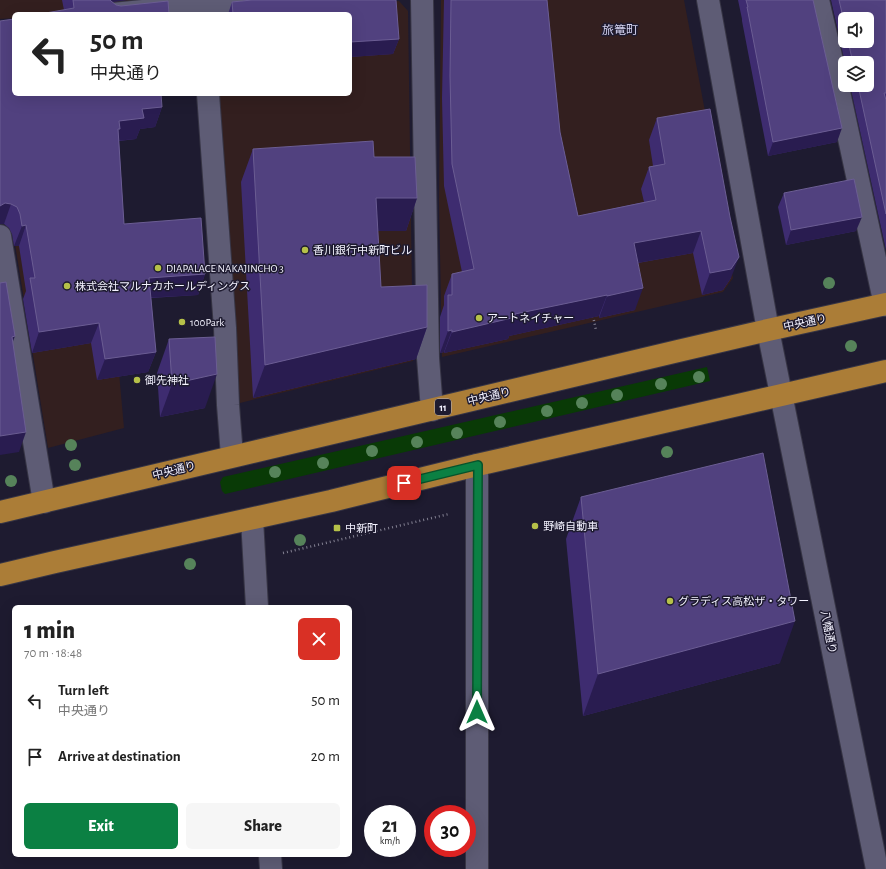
<!DOCTYPE html>
<meta charset="utf-8">
<style>
:root{--surface:#fff;--page:#f6f6f6;--text:#222;--muted:#767676;--accent:#0b8043}
body{margin:0;font-family:"Alegreya Sans","Noto Sans JP",sans-serif;background:var(--page);color:var(--text);height:100vh;display:flex;flex-direction:column;font-size:15px;white-space:nowrap}
*{box-sizing:border-box;margin:0}
p{font-size:13px;color:var(--muted)}
.icon{flex:none;width:22px;height:22px;fill:none;stroke:currentColor;stroke-width:2;stroke-linecap:round;stroke-linejoin:round}
.map{position:relative;flex:1;overflow:hidden}
.panel{position:absolute;left:12px;top:605px;width:340px;height:252px;display:flex;flex-direction:column;background:var(--surface);border-radius:6px;box-shadow:0 4px 16px #0002}
.panel>*{flex:none}
.top-card{position:absolute;left:12px;top:12px;width:340px;height:84px;border-radius:6px;box-shadow:0 4px 16px #0002;background:#fff;color:var(--text);overflow:hidden}
.tools{position:absolute;left:838px;top:12px;display:grid;gap:8px}
.tools a{display:grid;place-items:center;width:36px;height:36px;border-radius:6px;background:var(--surface);box-shadow:0 4px 16px #0002;font-size:20px}
.speed{position:absolute;left:364px;top:805px;display:flex;gap:8px;font-size:20px;font-weight:700;text-align:center}
.speed>*{display:grid;place-content:center;width:52px;height:52px;border-radius:50%;background:var(--surface);box-shadow:0 4px 16px #0002;line-height:1}
.speed small{font-size:10px;font-weight:400}
.speed .limit{border:6px solid #d22;background:#fff;color:#111}
.pin{position:absolute;display:grid;place-items:center;width:34px;height:34px;color:#fff;margin:-17px;border-radius:8px;box-shadow:0 2px 6px #0006}
.me{position:absolute;width:44px;margin:-22px;rotate:0deg;stroke-linejoin:round;filter:drop-shadow(0 0 3px #0008)}
.turn{display:flex;align-items:center;gap:14px;height:84px;padding:0 12px;font-size:18px}
.turn .icon{width:52px;height:52px;stroke-width:2.5}
.turn b{display:block;font-size:28px;line-height:34px}
.round{display:grid;place-items:center;flex:none;width:42px;height:42px;border-radius:6px;background:var(--page)}
.headline{display:flex;align-items:center;justify-content:space-between;height:68px;padding:0 12px}
h1{font-size:24px;font-weight:800;line-height:30px}
.cta{display:flex;gap:8px;margin-top:auto;padding:8px 12px}
.cta a{flex:1;height:46px;border-radius:6px;background:var(--accent);color:#fff;font-size:16px;font-weight:800;line-height:46px;text-align:center}
.cta a+a{background:var(--page);color:var(--text)}
ul{padding:0;list-style:none}
li{display:flex;align-items:center;gap:12px;height:56px;padding:0 12px}
li div{flex:1}
li b{display:block;font-size:15px}
li em{font-style:normal}
.map>svg:first-child{display:block}
</style>
<div class="map">
<svg width="886" height="869" viewBox="0 0 886 869">
<rect width="100%" height="100%" fill="#1e1b30"/>
<g fill="#331f1f">
<path d="M0,0h181l-132,14h-35v4l-14,1z"/>
<path d="M441,0h243l24,127 25,151 -10,14 -281,65 -3,-156z"/>
<path d="M399,1l9,10 5,350 -173,42 -21,-309h131v-80h-130l3,-3z"/>
<path d="M3,170l113,169 8,89 -76,20z"/>
</g>
<path fill="#093a06" d="M707,367l3,14 -485,113 -3,-3 -2,-9 3,-5z"/>
<g fill="none" stroke-linecap="round" stroke-linejoin="round">
<defs>
<g id="minor">
<path d="M422,0l6,358 4,52"/>
<path d="M708,0l60,330 109,539"/>
<path d="M818,0l18,78 49,227"/>
<path d="M113,14l88,-9 56,-5"/>
<path d="M208,94l17,234 3,77 4,51"/>
<path d="M0,236l44,266"/>
<path d="M252,519l5,88"/>
<path d="M270,855l1,14"/>
<path d="M477,869v-404"/>
</g>
<g id="highway">
<path d="M0,512l678,-161 90,-21 118,-26"/>
<path d="M0,575l55,-13 276,-61 146,-36 409,-94"/>
</g>
</defs>
<use href="#minor" stroke="#373545" stroke-width="24"/>
<use href="#highway" stroke="#373545" stroke-width="24"/>
<g stroke="#838192" stroke-width="2.5" stroke-dasharray="1 3" stroke-linecap="butt">
<path d="M593,316l3,14"/>
<path d="M283,553l166,-39"/>
</g>
<use href="#minor" stroke="#5e5c75" stroke-width="22"/>
<use href="#highway" stroke="#ab7d37" stroke-width="22"/>
</g>
<g fill="#56835a">
<circle cx="829" cy="283" r="6"/>
<circle cx="851" cy="346" r="6"/>
<circle cx="699" cy="377" r="6"/>
<circle cx="661" cy="384" r="6"/>
<circle cx="617" cy="395" r="6"/>
<circle cx="582" cy="403" r="6"/>
<circle cx="547" cy="411" r="6"/>
<circle cx="500" cy="422" r="6"/>
<circle cx="457" cy="433" r="6"/>
<circle cx="417" cy="442" r="6"/>
<circle cx="71" cy="445" r="6"/>
<circle cx="372" cy="451" r="6"/>
<circle cx="667" cy="452" r="6"/>
<circle cx="323" cy="463" r="6"/>
<circle cx="75" cy="465" r="6"/>
<circle cx="275" cy="472" r="6"/>
<circle cx="11" cy="481" r="6"/>
<circle cx="300" cy="540" r="6"/>
<circle cx="190" cy="564" r="6"/>
</g>
<g fill="#3e2c70" fill-rule="evenodd">
<path d="M62,0h65l-16,2 5,3 -52,5z"/>
<path d="M252,0h144l3,39 -6,15 -43,3v-43h-122l4,-12z"/>
<path d="M444,0h103l13,132 18,84 66,-14 -3,-13 8,-22 4,-1 -4,-26 8,-22 74,160 -8,12 -21,5 -9,-42 -55,10 -3,47 -36,8v-2l-90,20 -1,3 -64,14v-1l-4,1v-36l4,-12v-9l8,-22 10,-2 -18,-86 -2,-88z"/>
<path d="M738,0h75l24,142 -69,14 -26,-135v-2z"/>
<path d="M831,0h55v250l-36,-165h17v-22h-22zM845,19l22,22h-22z"/>
<path d="M0,21l162,86 -7,20 -15,2 -4,10 -17,2 5,83 81,50 -7,21 -47,3 5,54 -8,20 -51,8 -6,-37 -59,10 -9,-54 3,-8 -7,-45h-5l-2,-12 -3,-6 -5,-4z"/>
<path d="M253,149l121,8 43,41 -11,33h-28l3,56 46,40 -11,32 -163,39 -12,-216z"/>
<path d="M784,193l72,38 -70,14 -8,-38z"/>
<path d="M169,339l36,69 -45,9 -3,-44z"/>
<path d="M581,497l199,166 -197,53 -17,-177z"/>
</g>
<g fill="#291c50">
<path d="M105,0h22l-15,2 -7,2z"/>
<path d="M399,39l-6,15 -43,3v-15z"/>
<path d="M162,107l-7,20 -15,2 -4,10 -21,2 4,-20 23,-12z"/>
<path d="M842,128l-5,14 -69,14 5,-14z"/>
<path d="M376,198h41l-11,33h-42z"/>
<path d="M5,203l6,1 -7,20h-4v-18z"/>
<path d="M862,217l-6,14 -70,14 5,-15z"/>
<path d="M26,225l-7,21h-5l8,-20z"/>
<path d="M701,231l-8,22 -67,12 8,-22z"/>
<path d="M739,257l-8,21 -8,12 -21,5 8,-22z"/>
<path d="M205,274l-7,21 -56,3 7,-20z"/>
<path d="M643,288l-8,22 -36,8 8,-22z"/>
<path d="M607,295l-8,21 -90,20 -1,3 -64,14 8,-21 63,-18z"/>
<path d="M99,323l-8,20 -59,10 7,-21z"/>
<path d="M427,327l-11,32 -163,39 12,-33z"/>
<path d="M452,330l-8,22 -4,1 8,-22z"/>
<path d="M15,336l-8,21 5,-20z"/>
<path d="M156,352l-8,20 -51,8 8,-21z"/>
<path d="M217,374l-12,34 -45,9 12,-33z"/>
<path d="M26,432l-7,20 -19,3v-19z"/>
<path d="M795,621l-15,42 -197,53 15,-42z"/>
</g>
<g fill="#51417f" stroke="#6b5d93">
<path d="M73,0h37l1,1 5,4 5,1 47,-5 1,13h-129l34,-6z"/>
<path d="M252,0h144l3,39 -49,3v-28h-117l-1,-12z"/>
<path d="M451,0h96l13,132 18,84 78,-16 -7,-33 16,-3 -8,-46 53,-9 20,108 9,40 -8,12 -21,4 -9,-42 -67,12 9,45 -36,8v-1l-92,19 1,3 -64,15v-2l-4,1v-36h4v-21l22,-5 -22,-105 -2,-88z"/>
<path d="M746,0h67l29,128 -69,14 -26,-135h1z"/>
<path d="M839,0h47v93h-2l2,7v114l-28,-129h9v-22h-14l-5,-22h19v-22h-22v7z"/>
<path d="M14,19v75h147l1,13 -20,2 2,9 -25,3 1,8h-2l6,95 77,-6 4,56 -56,4 7,74 -51,7 -6,-36 -60,9 -9,-54h5l-9,-53 -4,1 -2,-12 -3,-7 -6,-3 -6,-1 -5,3v-185z"/>
<path d="M373,141l1,16h41l2,41h-41l5,89 46,-2v42l-162,38 -12,-216z"/>
<path d="M854,179l8,38 -71,13 -7,-37z"/>
<path d="M6,282l9,54 -3,1 14,95 -26,4v-153z"/>
<path d="M215,337l2,37 -45,10 -3,-45z"/>
<path d="M763,453l32,168 -197,53 -17,-177z"/>
</g>
<g fill="none" stroke-linecap="round" stroke-linejoin="round">
<defs>
<path id="route" d="M404,483l74,-18 -1,247"/>
</defs>
<use href="#route" stroke="#07532c" stroke-width="10"/>
<use href="#route" stroke="#0b8043" stroke-width="7"/>
</g>
<g fill="#b6c149" stroke="#1e1b30" stroke-width="1.5">
<circle cx="305" cy="250" r="4"/>
<circle cx="158" cy="268" r="4"/>
<circle cx="67" cy="286" r="4"/>
<circle cx="479" cy="318" r="4"/>
<circle cx="182" cy="322" r="4"/>
<circle cx="137" cy="380" r="4"/>
<circle cx="535" cy="526" r="4"/>
<rect x="333" y="524" width="8" height="8" rx="2"/>
<circle cx="670" cy="601" r="4"/>
</g>
<g text-anchor="middle" stroke-width="3" stroke-linejoin="round" paint-order="stroke">
<rect fill="#1e1b30" stroke="#b4b2c1" stroke-width="1" x="435" y="399" width="16" height="16" rx="3"/>
<g font-size="10" font-weight="bold" fill="#f4f3ff">
<text x="443" y="411">11</text>
</g>
<g font-size="11" fill="#f4f3ff" stroke="#1e1b30" text-anchor="start">
<text x="313" y="254">香川銀行中新町ビル</text>
<text x="166" y="272">DIAPALACE NAKAJINCHO 3</text>
<text x="75" y="290">株式会社マルナカホールディングス</text>
<text x="487" y="322">アートネイチャー</text>
<text x="190" y="326">100Park</text>
<text x="145" y="384">御先神社</text>
<text x="543" y="530">野崎自動車</text>
<text x="345" y="532">中新町</text>
<text x="678" y="605">グラディス高松ザ・タワー</text>
</g>
<g font-size="11" fill="#f4f3ff" stroke="#1e1b30">
<text transform="translate(805 322) rotate(-12)" y="4">中央通り</text>
<text transform="translate(489 396) rotate(-14)" y="4">中央通り</text>
<text transform="translate(174 470) rotate(-14)" y="4">中央通り</text>
<text transform="translate(829 632) rotate(79)" y="4">八幡通り</text>
</g>
<g font-size="12" fill="#d4d2ef" stroke="#1e1b30">
<text x="620" y="34">旅篭町</text>
</g>
</g>
</svg>
<div class="tools">
<a><svg class="icon" aria-label="sound" viewBox="0 0 24 24"><path d="M4 9h4l5-4v14l-5-4H4zM17 9q2 3 0 6"/></svg></a>
<a><svg class="icon" aria-label="layers" viewBox="0 0 24 24"><path d="M12 4l9 5-9 5-9-5zM3 14l9 5 9-5"/></svg></a>
</div>
<div class="speed"><div>21<small>km/h</small></div><div class="limit">30</div></div>
<div class="pin" style="left:404px;top:483px;background:#d93025"><svg class="icon" aria-label="arrive" viewBox="0 0 24 24"><path d="M6 21V4h12l-3 4 3 4H6"/></svg></div>
<svg class="me" style="left:477px;top:712px" viewBox="-20 -20 40 40"><path d="M0-17L14 15 0 8-14 15z" fill="#0b8043" stroke="#fff" stroke-width="4"/></svg>
<div class="top-card">
<div class="turn"><svg class="icon" aria-label="left" viewBox="0 0 24 24"><path d="M17 20v-9H6M10 6l-5 5 5 5"/></svg><div><b>50 m</b>中央通り</div></div>
</div>
<section class="panel">
<div class="headline"><div><h1>1 min</h1><p>70 m · 18:48</p></div><a class="round" style="background:#d93025;color:#fff"><svg class="icon" aria-label="close" viewBox="0 0 24 24"><path d="M6 6l12 12M18 6L6 18"/></svg></a></div>
<ul>
<li><svg class="icon" aria-label="left" viewBox="0 0 24 24"><path d="M17 20v-9H6M10 6l-5 5 5 5"/></svg><div><b>Turn left</b><p>中央通り</p></div><em>50 m</em></li>
<li><svg class="icon" aria-label="arrive" viewBox="0 0 24 24"><path d="M6 21V4h12l-3 4 3 4H6"/></svg><div><b>Arrive at destination</b></div><em>20 m</em></li>
</ul>
<div class="cta"><a>Exit</a><a>Share</a></div>
</section>
</div>
